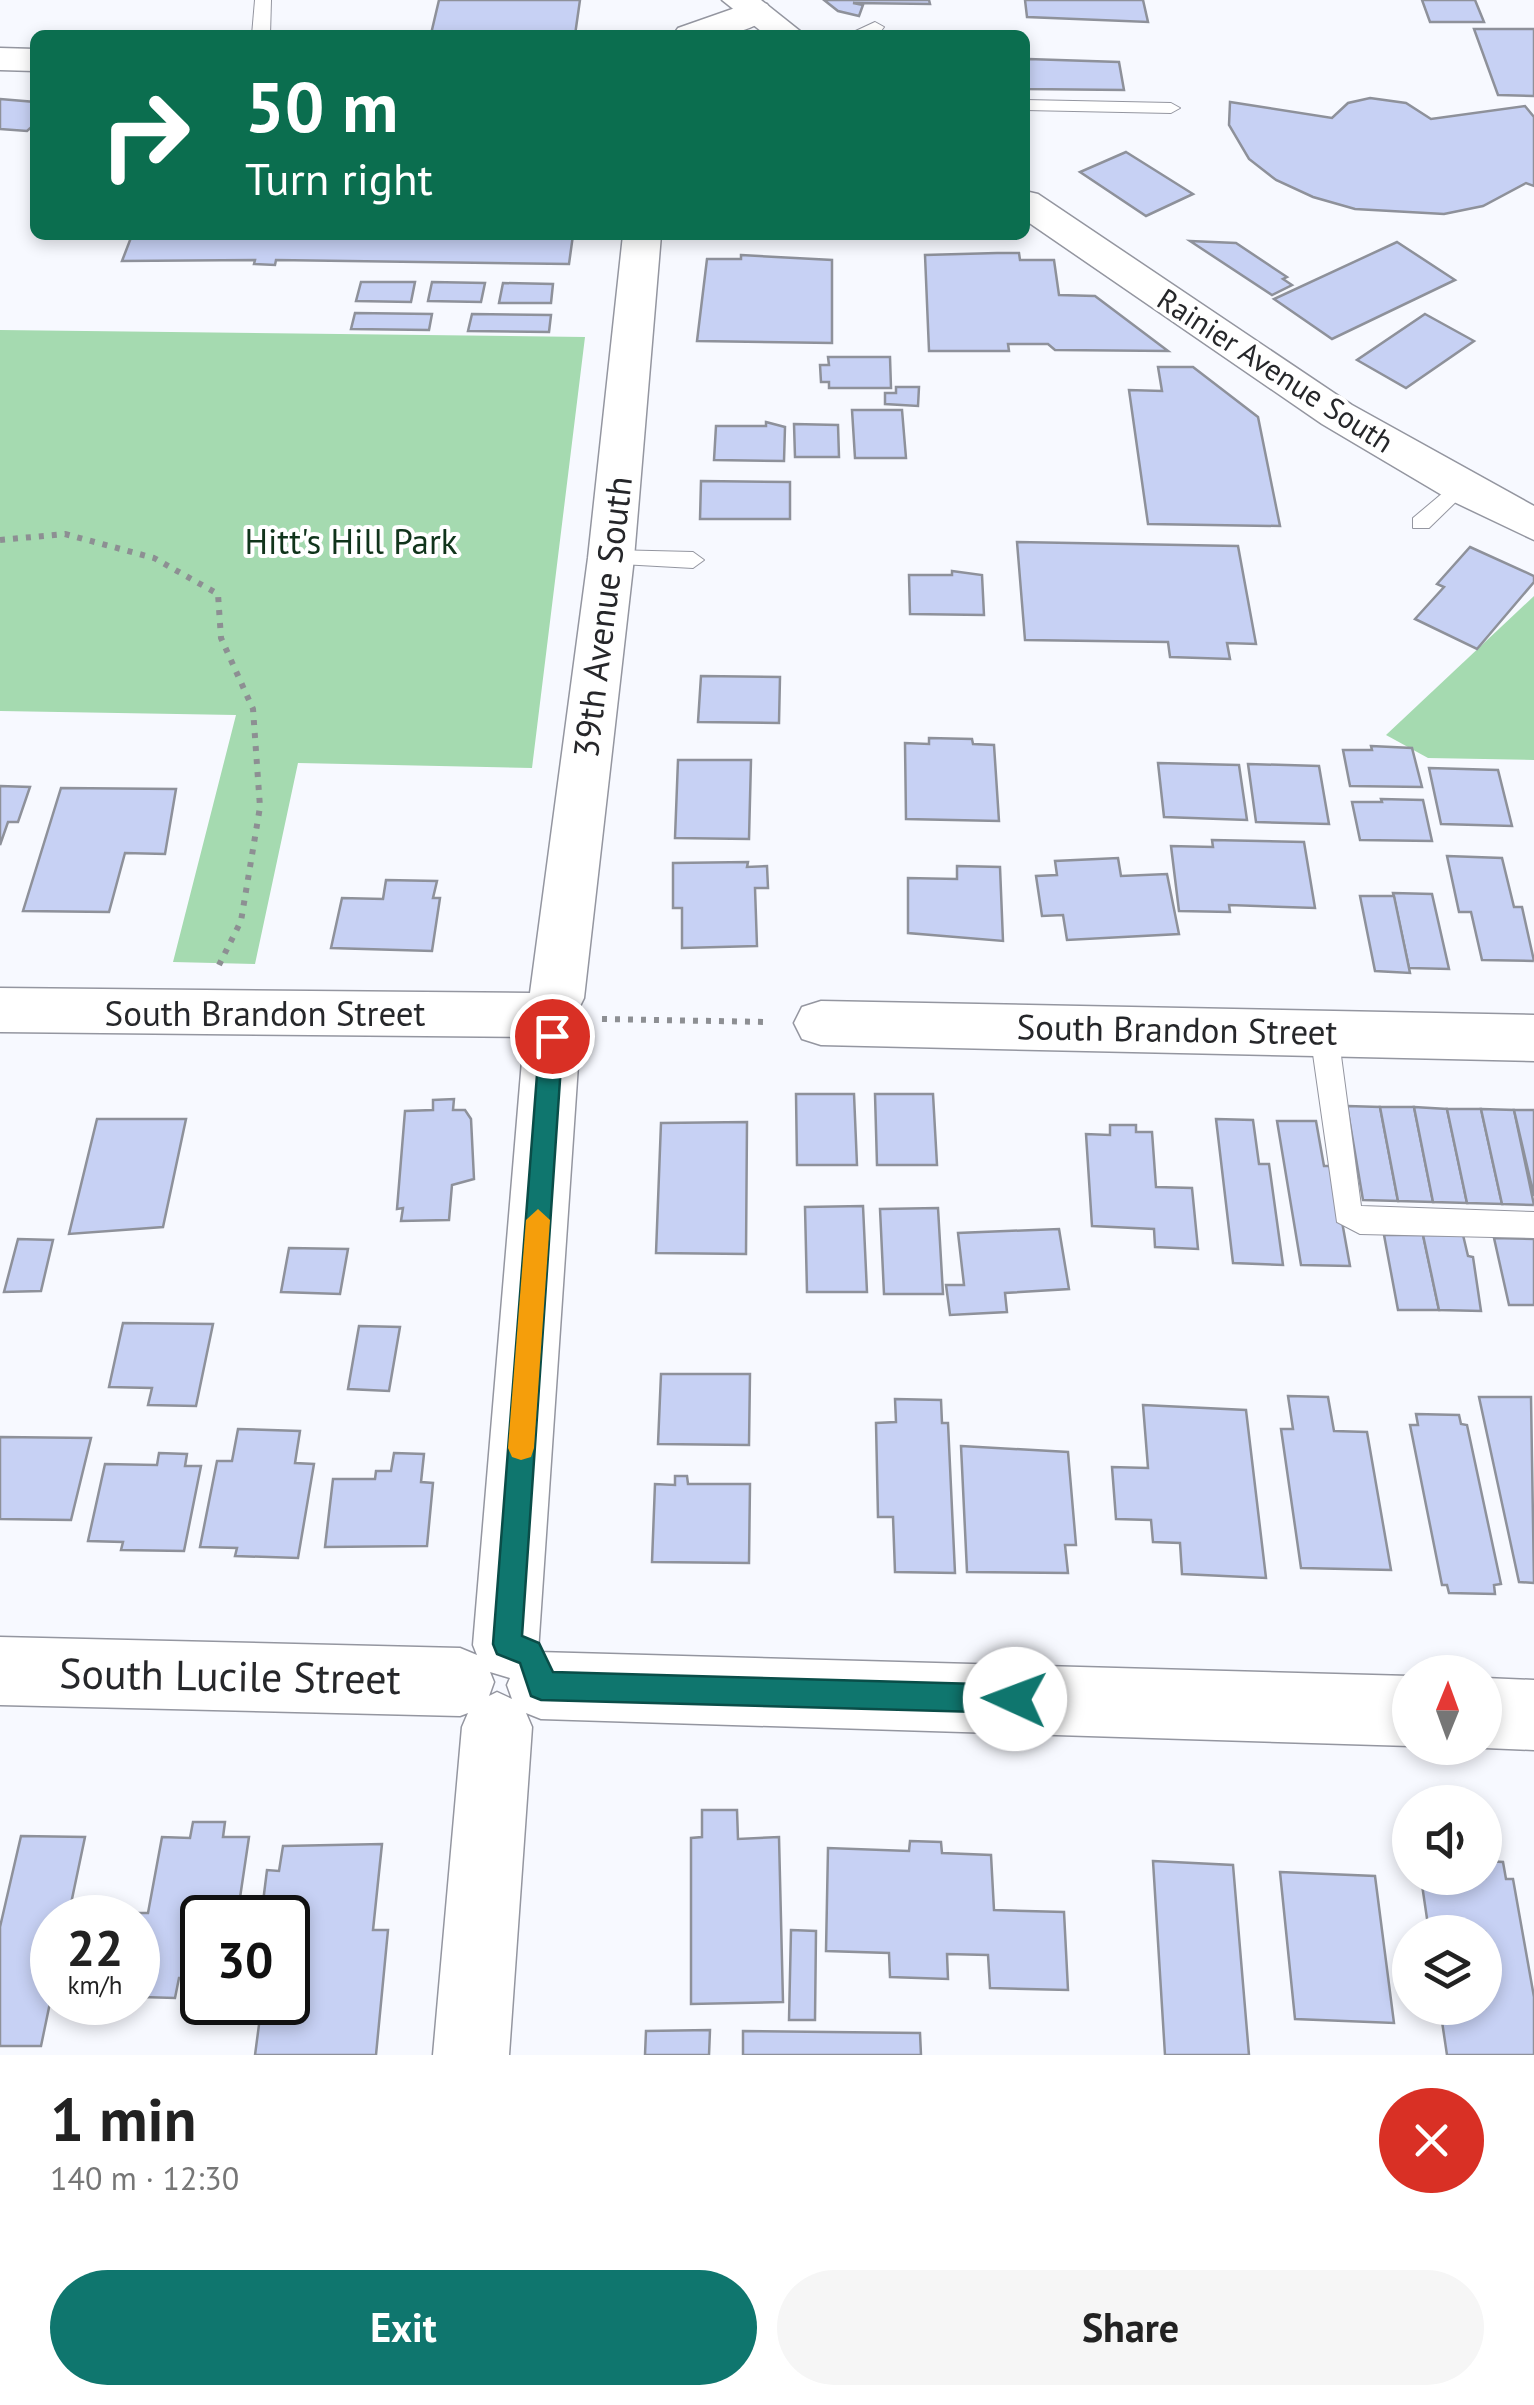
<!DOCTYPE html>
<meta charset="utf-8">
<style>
:root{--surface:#fff;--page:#f6f6f6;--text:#222;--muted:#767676;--accent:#0f766e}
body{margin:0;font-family:"PT Sans",sans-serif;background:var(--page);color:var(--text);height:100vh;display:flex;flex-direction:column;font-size:38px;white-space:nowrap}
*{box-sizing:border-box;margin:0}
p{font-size:32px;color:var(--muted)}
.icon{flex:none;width:55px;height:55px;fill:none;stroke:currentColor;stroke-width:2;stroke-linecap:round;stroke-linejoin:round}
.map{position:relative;height:2055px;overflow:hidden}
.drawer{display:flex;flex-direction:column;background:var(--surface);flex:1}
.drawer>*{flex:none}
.banner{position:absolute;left:30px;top:30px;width:1000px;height:210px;border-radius:15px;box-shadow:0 5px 15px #0003;background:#0b6e4f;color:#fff;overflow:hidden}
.needle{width:65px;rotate:1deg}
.tools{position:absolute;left:1392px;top:1655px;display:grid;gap:20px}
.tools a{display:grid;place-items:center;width:110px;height:110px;border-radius:50%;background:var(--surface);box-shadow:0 5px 15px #0003;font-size:50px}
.speed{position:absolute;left:30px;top:1895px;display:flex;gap:20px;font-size:50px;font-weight:700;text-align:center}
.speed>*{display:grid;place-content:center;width:130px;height:130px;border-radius:50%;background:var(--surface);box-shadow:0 5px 15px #0003;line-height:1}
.speed small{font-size:25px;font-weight:400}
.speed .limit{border:5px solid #111;border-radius:15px;background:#fff;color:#111}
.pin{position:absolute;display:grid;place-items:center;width:85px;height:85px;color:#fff;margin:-42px;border:5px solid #fff;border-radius:50%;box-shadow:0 2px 10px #0007}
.me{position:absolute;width:110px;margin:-55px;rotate:272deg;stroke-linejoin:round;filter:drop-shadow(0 0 8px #0008)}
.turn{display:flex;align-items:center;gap:35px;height:210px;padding:0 50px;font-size:45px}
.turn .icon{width:130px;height:130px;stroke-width:2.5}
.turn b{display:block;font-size:70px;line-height:85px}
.round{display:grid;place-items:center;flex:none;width:105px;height:105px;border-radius:52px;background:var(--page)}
.overview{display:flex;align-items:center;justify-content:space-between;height:170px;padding:0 50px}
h1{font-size:60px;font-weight:700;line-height:75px}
.primary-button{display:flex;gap:20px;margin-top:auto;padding:20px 50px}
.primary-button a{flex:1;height:115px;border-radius:60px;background:var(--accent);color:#fff;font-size:40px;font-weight:700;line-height:115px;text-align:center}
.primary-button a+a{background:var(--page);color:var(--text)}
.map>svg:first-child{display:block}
</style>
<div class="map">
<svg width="1534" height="2055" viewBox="0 0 1534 2055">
<rect width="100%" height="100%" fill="#f7f9ff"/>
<g fill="#a5dab0">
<path d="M0,330l585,7 -53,431 -234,-5 -43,201 -82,-2 63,-247 -236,-4z"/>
<path d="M1534,596v164l-106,-2 -42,-23z"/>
</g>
<g fill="#c7d1f4" stroke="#8e919a" stroke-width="2.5">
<path d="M439,0h141l-5,35 -144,-1z"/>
<path d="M824,0h105l1,4 -77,-1 10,2 -4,11 -21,-5z"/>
<path d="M1025,0h118l5,22 -121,-5z"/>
<path d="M1422,0h53l9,22h-54z"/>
<path d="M1474,29h60v67l-36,-1z"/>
<path d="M1028,59l91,3 5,28 -99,-1z"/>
<path d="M1370,98l36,5 25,16 94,-13 9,11v69l-8,-3 -43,23 -39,8 -89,-5 -42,-12 -37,-17 -27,-21 -20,-34 1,-23 102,16 16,-15z"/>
<path d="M0,99l35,3v22l-8,7 -27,-2z"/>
<path d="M1126,152l67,42 -47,22 -66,-44z"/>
<path d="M132,235h441l-4,29 -293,-4 -1,5 -21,-1 1,-4 -133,1z"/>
<path d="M1190,241l46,2 51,34 -4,2 9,6 -20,10z"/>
<path d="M1397,242l58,38 -123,59 -58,-40z"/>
<path d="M997,253h22l1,7h34l5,35 36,1 73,55 -113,-1 -7,-6h-40l1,7h-80l-4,-96z"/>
<path d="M741,255l91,5v83l-135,-2 10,-82h34z"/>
<path d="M361,282h54l-4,20 -55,-1z"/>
<path d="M432,282l53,1 -4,19 -53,-1z"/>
<path d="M503,283l50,1 -2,19h-52z"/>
<path d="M355,313l77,1 -3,16 -78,-1z"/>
<path d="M472,314l79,1 -2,17 -81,-1z"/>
<path d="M1425,314l49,27 -68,47 -49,-28z"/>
<path d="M828,357h62l1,31h-62v-6h-8l-1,-17h9z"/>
<path d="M1158,367h35l65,50 22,109 -132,-2 -19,-134 33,1z"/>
<path d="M896,387h23l-1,19 -33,-2v-11h11z"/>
<path d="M852,410h50l4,48h-51z"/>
<path d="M766,422l19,5 -1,34 -70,-1 2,-34h50z"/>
<path d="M794,424l44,1 1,32h-44z"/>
<path d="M701,481l89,1v37h-90z"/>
<path d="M1017,542l221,4 18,98 -29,-1 3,16 -60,-2 -2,-15 -143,-2z"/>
<path d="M1470,547l64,29v6l-57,67 -62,-30 29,-32 -7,-3z"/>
<path d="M952,571l30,4 2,40 -74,-1 -1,-39h43z"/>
<path d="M701,676l79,1 -1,46 -81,-1z"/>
<path d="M929,738l43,1 1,5 21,1 5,76 -93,-2 -1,-76 24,1z"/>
<path d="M1371,746l41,2 10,39 -72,-1 -7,-36h29z"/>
<path d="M678,760h73l-2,79 -74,-1z"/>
<path d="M1158,763l81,2 8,55 -83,-3z"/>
<path d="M1248,764l71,2 10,58 -73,-2z"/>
<path d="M1429,768l69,2 14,56 -71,-2z"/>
<path d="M0,786l30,1 -12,35h-10l-8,23z"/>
<path d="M61,788l115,1 -11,65 -40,-1 -16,59 -86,-1z"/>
<path d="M1381,799l42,1 9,41 -72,-1 -8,-38h30z"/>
<path d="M1212,840l92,2 11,66 -86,-3 1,7 -51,-1 -8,-65 42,1z"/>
<path d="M1447,856l55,2 12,49h8l12,54 -52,-1 -11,-48h-12z"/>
<path d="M1118,858l3,18 46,-2 12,60 -112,6 -4,-25 -21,1 -6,-40 21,-1 -2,-14z"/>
<path d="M748,862l-1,5 20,-1 1,22h-13l2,58 -75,2v-40h-9v-45z"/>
<path d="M957,866l43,1 3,74 -95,-8v-55l49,1z"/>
<path d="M386,880l51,1 -4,17h7l-8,53 -101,-3 11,-50 41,1z"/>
<path d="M1393,893l39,1 17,75 -40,-1z"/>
<path d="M1360,896h34l16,77 -35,-2z"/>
<path d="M796,1094h58l3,71h-60z"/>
<path d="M875,1094h58l4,71h-60z"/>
<path d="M454,1099l-1,11h12l6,9 3,60 -22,6 -3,35 -48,1 2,-13 -6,1 8,-98 28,-1v-10z"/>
<path d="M1347,1106l33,1 18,94 -35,-1z"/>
<path d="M1380,1107h34l19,95 -35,-1z"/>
<path d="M1414,1107l33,2 20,94 -34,-1z"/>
<path d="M1447,1109h34l21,95 -35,-1z"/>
<path d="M1481,1109l33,1 20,95 -32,-1z"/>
<path d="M1514,1110h20v86z"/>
<path d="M97,1119h89l-23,108 -94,7z"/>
<path d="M1216,1119l37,1 6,44h10l14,101 -50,-2z"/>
<path d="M1277,1121h39l8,45h8l18,100 -49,-1z"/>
<path d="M747,1122l-1,132 -90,-1 5,-130z"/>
<path d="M1110,1125h26v7h16l4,55 36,1 6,61 -43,-2 -1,-18 -62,-3 -6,-92 24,1z"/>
<path d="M863,1206l4,86h-60l-2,-85z"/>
<path d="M938,1208l5,86h-59l-4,-85z"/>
<path d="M1059,1229l10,60 -64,4 2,19 -57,3 -4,-30h18l-6,-52z"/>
<path d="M1384,1235h39l16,75h-41z"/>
<path d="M1423,1235h40l5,21 5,1 8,54 -42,-1z"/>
<path d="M1494,1238l40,1v66h-25z"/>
<path d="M18,1239l35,1 -12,51 -37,1z"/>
<path d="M289,1248l59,1 -8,45 -59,-2z"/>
<path d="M123,1323l90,1 -17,82 -48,-1 4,-17 -43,-1z"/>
<path d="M359,1326l41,1 -11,64 -41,-2z"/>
<path d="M661,1374h89l-1,71 -91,-1z"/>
<path d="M1288,1396l40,1 6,34 33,1 24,138 -90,-2 -20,-139h12z"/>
<path d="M1479,1397h52l3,186 -15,-1z"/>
<path d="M895,1399l46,1 1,23h6l7,150 -60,-1 -2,-55h-15l-2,-94 20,-1z"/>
<path d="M1143,1405l103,5 20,168 -84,-4 -2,-31 -27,-1 -2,-22 -35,-1 -4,-52 36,1z"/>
<path d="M1416,1414l43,1 2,9 6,1 34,159 -7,1 1,9 -46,-1 -2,-8h-5l-32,-160h8z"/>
<path d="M238,1429l62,2 -5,32 19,1 -16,94 -63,-2 2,-8 -37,-1 17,-86h15z"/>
<path d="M0,1437l91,1 -20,82 -71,-1z"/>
<path d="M961,1446l107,6 8,93h-11l3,28 -101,-1z"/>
<path d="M159,1453l28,1 -2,12h16l-17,85 -63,-1 2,-8 -35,-1 17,-77 52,1z"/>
<path d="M394,1453l30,1 -3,28 12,1 -6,63 -102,1 8,-68h42l1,-8h15z"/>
<path d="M675,1476h12l1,8h62l-1,79 -97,-1 3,-78 20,1z"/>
<path d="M702,1810h35l1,29 41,-2 4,165 -92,2v-166l11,-1z"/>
<path d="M193,1822h32l-2,15h26l-12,81h-35v60h-23l-4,20 -33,-1 8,-49h-9l-6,-35h13l14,-76 28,1z"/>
<path d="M21,1836l64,1 -17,81h-16v75l-11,53h-41v-119z"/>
<path d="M910,1841l31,1 1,11 49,2 3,55 70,2 4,78 -78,-2 -2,-33 -41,-1 1,25 -58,-2 -1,-24 -63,-2 2,-103 81,3z"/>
<path d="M382,1844l-9,86h15l-12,125h-121l7,-53h26v-84h-27l6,-48 12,1 4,-25z"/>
<path d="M1153,1861l80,4 16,190h-84z"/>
<path d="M1485,1861l18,1 3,17h7l21,118v58h-87l-7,-47h45v-76h-56l-8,-54h64z"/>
<path d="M1280,1872l95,4 19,147 -99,-4z"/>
<path d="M791,1930l25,1 -1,89h-26z"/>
<path d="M710,2030l-1,25h-64l1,-24z"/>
<path d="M743,2031l177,2 1,22h-178z"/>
</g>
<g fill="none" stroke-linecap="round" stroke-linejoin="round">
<defs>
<g id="lane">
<path d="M255,0h16l-1,35h-18z"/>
<path d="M875,22l9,5 -3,4 -34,4z"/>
<path d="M1025,100l146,3 9,5 -9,5 -146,-3z"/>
<path d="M1457,481l8,2v10l-36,35h-16v-10z"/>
<path d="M611,550l82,2 11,8 -11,8 -90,-5v-10z"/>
<path d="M1324,1022l10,3 4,8 23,173 173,6v26l-174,-4 -23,-12 -27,-189 4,-8z"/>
</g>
<g id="street">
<path d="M755,1l12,3 5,7c-19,28 -70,24 -99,24l5,-7z"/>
<path d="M0,48l35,1v22l-35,-1z"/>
<path d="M623,235h38l-27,323 -50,440 -8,16 -12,4 8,2 8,16 -42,616 872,24v70l-869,-27 -15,-6 6,14 -23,328h-76l29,-328 6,-14 -8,3 -460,-11v-68l460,11 17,7 -4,-10 51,-608 -524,-5v-44l530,5 58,-435zM490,1672l20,6 -3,7 5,14 -15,-7 -8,4 5,-14z"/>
<path d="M821,1001l713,14v46l-713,-16 -19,-6 -8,-16 8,-16z"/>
<path d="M1485,1678l49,2v70l-49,-2z"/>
</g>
<g id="primary">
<path d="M722,0h39l44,35h-39z"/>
<path d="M1025,191l13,3 314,211 182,101v34l-82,-39 -130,-77 -297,-204z"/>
</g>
</defs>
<use href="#lane" stroke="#9496a0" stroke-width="2"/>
<use href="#street" stroke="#9496a0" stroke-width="3"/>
<use href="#primary" stroke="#9496a0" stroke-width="3"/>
<g stroke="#8d8f93" stroke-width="6" stroke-dasharray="5 8" stroke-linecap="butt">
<path d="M0,540l65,-6 89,24 64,36 3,44 32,71 7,98 -19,114 -22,44"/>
<path d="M602,1019l167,3"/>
</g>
<use href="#lane" fill="#fff" fill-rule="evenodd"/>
<use href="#street" fill="#fff" fill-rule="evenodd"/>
<use href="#primary" fill="#fff" fill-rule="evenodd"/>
</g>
<path fill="#0f766e" stroke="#0a4d48" stroke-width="2.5" d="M552,1027l11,9 -41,600 17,7 14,29 462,13 10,4 4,10 -4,10 -10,4 -474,-13 -10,-4 -11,-33 -23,-9 -4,-10 47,-608z"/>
<path fill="#f59e0b" d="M538,1209l12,11 -16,228 -3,9 -10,3 -9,-3 -4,-9 18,-228z"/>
<g text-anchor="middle" stroke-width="8" stroke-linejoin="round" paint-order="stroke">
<g font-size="30" fill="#26272a" stroke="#fff">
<text transform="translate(1275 371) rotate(33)" y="10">Rainier Avenue South</text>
</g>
<g font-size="35" fill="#10341b" stroke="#fff">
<text x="351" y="554">Hitt's Hill Park</text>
</g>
<g font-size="35" fill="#26272a" stroke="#fff">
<text transform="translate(603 617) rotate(-83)" y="12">39th Avenue South</text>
<text x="265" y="1026">South Brandon Street</text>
<text transform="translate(1177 1030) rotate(1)" y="12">South Brandon Street</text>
</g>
<g font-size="42" fill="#26272a" stroke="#fff">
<text transform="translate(230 1676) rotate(1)" y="15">South Lucile Street</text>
</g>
</g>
</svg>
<div class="tools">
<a><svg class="needle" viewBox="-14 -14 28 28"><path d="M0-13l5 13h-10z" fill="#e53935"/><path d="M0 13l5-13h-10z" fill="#767676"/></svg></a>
<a><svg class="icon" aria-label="sound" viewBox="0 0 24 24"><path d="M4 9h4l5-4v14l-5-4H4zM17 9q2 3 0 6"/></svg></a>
<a><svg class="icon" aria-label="layers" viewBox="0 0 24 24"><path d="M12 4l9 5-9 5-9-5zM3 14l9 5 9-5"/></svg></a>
</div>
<div class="speed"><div>22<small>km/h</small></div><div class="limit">30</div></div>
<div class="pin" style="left:552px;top:1036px;background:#d93025"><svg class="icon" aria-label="arrive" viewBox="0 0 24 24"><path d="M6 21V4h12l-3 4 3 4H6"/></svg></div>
<svg class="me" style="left:1015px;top:1699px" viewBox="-20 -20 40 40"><circle r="19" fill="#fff"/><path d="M0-13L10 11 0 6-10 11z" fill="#0f766e"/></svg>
<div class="banner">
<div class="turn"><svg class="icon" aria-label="right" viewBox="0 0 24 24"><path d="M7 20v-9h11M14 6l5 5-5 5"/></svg><div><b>50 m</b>Turn right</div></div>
</div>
</div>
<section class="drawer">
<div class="overview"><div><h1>1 min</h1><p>140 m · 12:30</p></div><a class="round" style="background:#d93025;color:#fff"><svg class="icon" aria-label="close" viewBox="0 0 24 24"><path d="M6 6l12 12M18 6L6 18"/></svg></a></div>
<div class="primary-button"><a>Exit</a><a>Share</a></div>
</section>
